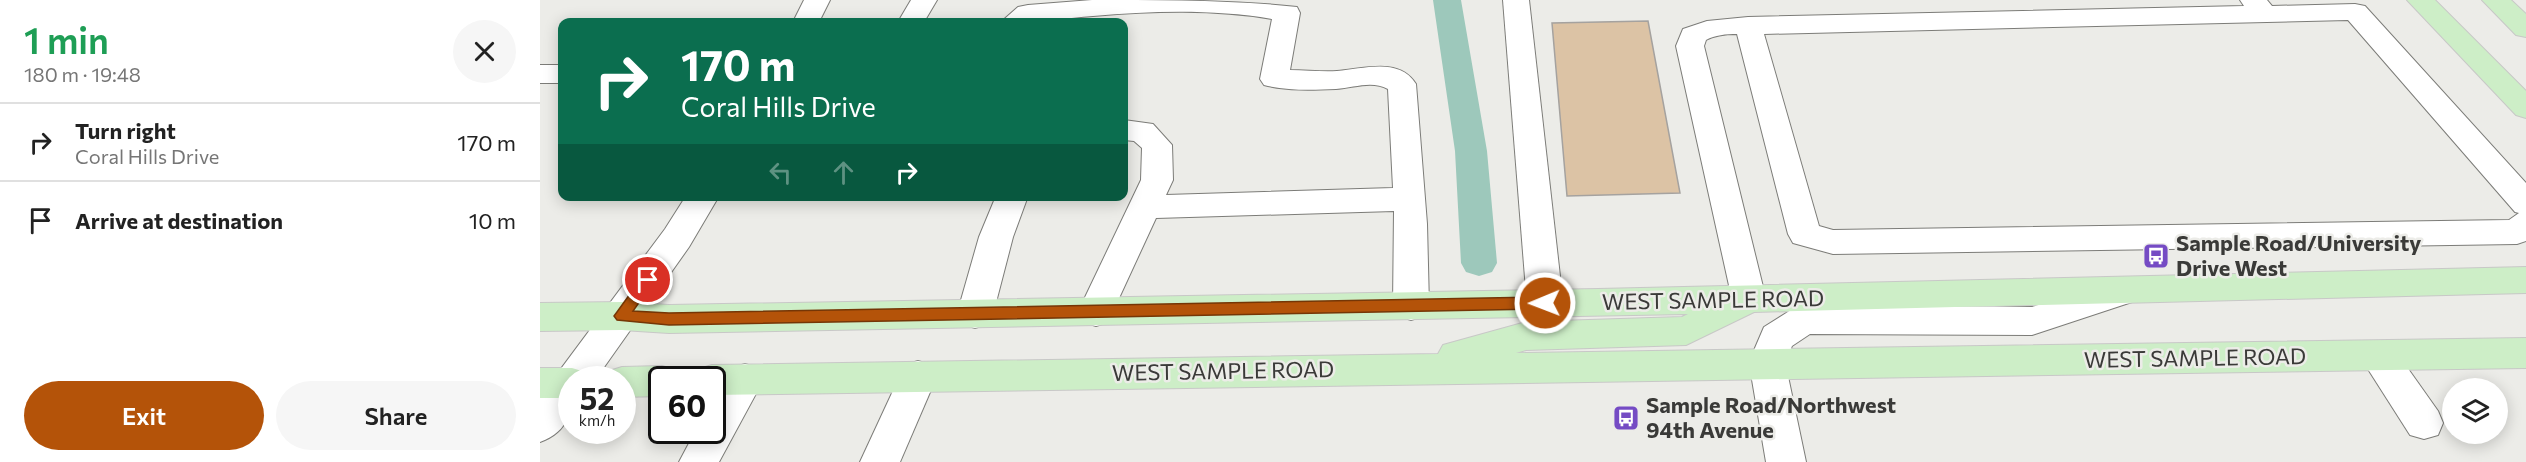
<!DOCTYPE html>
<meta charset="utf-8">
<style>
:root{--surface:#fff;--page:#f6f6f6;--text:#222;--muted:#767676;--line:#e0e0e0;--accent:#b45309}
body{margin:0;font-family:Commissioner,sans-serif;background:var(--page);color:var(--text);height:100vh;display:flex;flex-direction:column;font-size:22px;white-space:nowrap}
*{box-sizing:border-box;margin:0}
p{font-size:20px;color:var(--muted)}
.icon{flex:none;width:33px;height:33px;fill:none;stroke:currentColor;stroke-width:2;stroke-linecap:round;stroke-linejoin:round}
.map{position:relative;flex:1;overflow:hidden}
.side{display:flex;flex-direction:column;background:var(--surface);width:540px}
.side>*{flex:none}
.banner{position:absolute;left:18px;top:18px;width:570px;height:183px;border-radius:12px;box-shadow:0 3px 15px #0003;background:#0b6e4f;color:#fff;overflow:hidden}
.fabs{position:absolute;left:1902px;top:378px;display:grid;gap:12px}
.fabs a{display:grid;place-items:center;width:66px;height:66px;border-radius:50%;background:var(--surface);box-shadow:0 3px 15px #0003;font-size:30px}
.speed{position:absolute;left:18px;top:366px;display:flex;gap:12px;font-size:30px;font-weight:700;text-align:center}
.speed>*{display:grid;place-content:center;width:78px;height:78px;border-radius:50%;background:var(--surface);box-shadow:0 3px 15px #0003;line-height:1}
.speed small{font-size:15px;font-weight:400}
.speed .limit{border:3px solid #111;border-radius:9px;background:#fff;color:#111}
.pin{position:absolute;display:grid;place-items:center;width:51px;height:51px;color:#fff;margin:-26px;border:3px solid #fff;border-radius:50%;box-shadow:0 2px 6px #0007}
.me{position:absolute;width:66px;margin:-33px;rotate:269deg;stroke-linejoin:round;filter:drop-shadow(0 0 4px #0008)}
.turn{display:flex;align-items:center;gap:21px;height:126px;padding:0 24px;font-size:27px}
.turn .icon{width:78px;height:78px;stroke-width:2.5}
.turn b{display:block;font-size:42px;line-height:51px}
.lanes{display:flex;align-items:center;height:57px;padding:0 24px;background:#0003;justify-content:center;gap:30px;direction:ltr}
.lanes .off{opacity:.35}
.round{display:grid;place-items:center;flex:none;width:63px;height:63px;border-radius:32px;background:var(--page)}
.overview{display:flex;align-items:center;justify-content:space-between;height:102px;padding:0 24px}
h1{font-size:36px;font-weight:600;line-height:45px;color:#1e9e55}
.action{display:flex;gap:12px;margin-top:auto;padding:12px 24px}
.action a{flex:1;height:69px;border-radius:36px;background:var(--accent);color:#fff;font-size:24px;font-weight:600;line-height:69px;text-align:center}
.action a+a{background:var(--page);color:var(--text)}
ul{padding:0;list-style:none}
li{display:flex;align-items:center;gap:18px;height:78px;padding:0 24px;border-top:2px solid var(--line)}
li div{flex:1}
li b{display:block;font-size:22px}
li em{font-style:normal}
main{display:flex;flex:1;min-height:0}
.map>svg:first-child{display:block}
</style>
<main>
<section class="side">
<div class="overview"><div><h1>1 min</h1><p>180 m · 19:48</p></div><a class="round"><svg class="icon" aria-label="close" viewBox="0 0 24 24"><path d="M6 6l12 12M18 6L6 18"/></svg></a></div>
<ul>
<li><svg class="icon" aria-label="right" viewBox="0 0 24 24"><path d="M7 20v-9h11M14 6l5 5-5 5"/></svg><div><b>Turn right</b><p>Coral Hills Drive</p></div><em>170 m</em></li>
<li><svg class="icon" aria-label="arrive" viewBox="0 0 24 24"><path d="M6 21V4h12l-3 4 3 4H6"/></svg><div><b>Arrive at destination</b></div><em>10 m</em></li>
</ul>
<div class="action"><a>Exit</a><a>Share</a></div>
</section>
<div class="map">
<svg width="1986" height="462" viewBox="0 0 1986 462">
<rect width="100%" height="100%" fill="#ecece8"/>
<g fill="none" stroke-linecap="round" stroke-linejoin="round">
<path fill="#9dc8bb" fill-rule="evenodd" d="M893,0h28l26,151 10,112 -5,9 -13,4 -13,-4 -5,-9 -6,-112z"/>
</g>
<path fill="#dcc3a5" stroke="#a5a29f" stroke-width="1.5" d="M1108,21l32,172 -113,3 -15,-173z"/>
<g fill="none" stroke-linecap="round" stroke-linejoin="round">
<defs>
<g id="minor">
<path d="M264,0h26l-11,22h-26z"/>
<path d="M371,0h26l-13,22h-26z"/>
<path d="M552,0c64,0 144,0 205,7l3,6 -10,57c16,0 32,2 47,1 27,-2 62,-14 79,13l11,140 2,82 -6,10 -12,4 -12,-4 -6,-10 1,-95 -238,7 -48,104 -12,4 -12,-4 -6,-10 63,-132 1,-32 -8,-7 -10,-1v-20l29,4 19,21 1,35 -7,15 227,-7 -5,-99c-17,-9 -34,-1 -52,0 -23,1 -50,2 -72,-4l-4,-6 12,-60c-59,-10 -119,-8 -179,-3 -30,2 -62,9 -92,6l17,-15 10,-2z"/>
<path d="M963,0h26l34,303 -6,10 -12,4 -12,-4 -6,-10z"/>
<path d="M1700,0h27l5,6 83,-2 10,2 161,177v58l-9,3 -684,10 -40,-11 -5,-9 -51,-200c-11,0 -22,1 -31,6l-2,6 62,253 -5,10 -12,3 -12,-3 -5,-10 -56,-253 7,-17 24,-8 41,-4 496,-11zM1808,20l167,192 4,1 -10,7 -676,10 -14,-4 -55,-192z"/>
<rect x="0" y="65" width="22" height="18"/>
<path d="M146,196h33l-30,51 -94,133h-23c0,28 -1,51 -32,62v-45l125,-168z"/>
<path d="M456,196h32l-15,41 -20,77 -6,10 -12,4 -12,-4 -6,-10 22,-77z"/>
<path d="M1586,278l12,4 5,9 -5,9 -106,35 -222,-1 -18,12 -7,16 21,100h-40l-17,-100 15,-35 27,-17 13,-4 228,1z"/>
<path d="M1839,341l13,5 46,65 5,12 -5,12 -14,4 -14,-4 -44,-69 -5,-10 5,-10z"/>
<path d="M378,361l13,4 6,11 -37,86h-40l45,-97z"/>
<path d="M205,364l13,4 6,11 -45,83h-40l17,-32h16v-28l20,-34z"/>
</g>
<g id="major">
<path d="M1867,0h28l91,91v27l-10,-3z"/>
<path d="M1942,0h29l15,14v23l-10,-2z"/>
<path d="M1986,267v26l-772,19 -68,33 -160,5 -10,3 1010,-15v30l-1814,27v-15h-18l5,-11 13,-4 726,-11 5,-9 83,-23 156,-5 6,-3 -1019,19 -47,-3 -82,1v-28l82,-1 47,3 929,-16z"/>
<path d="M122,366l13,4 5,10h-18v16l-40,1v-17h-17l4,-9 13,-4z"/>
<path d="M0,368h32l13,4 4,8h-17v18h-32z"/>
</g>
</defs>
<use href="#minor" stroke="#7c7c78" stroke-width="2"/>
<use href="#major" stroke="#c8c8c7" stroke-width="2"/>
<use href="#minor" fill="#fff" fill-rule="evenodd"/>
<use href="#major" fill="#cdeec7" fill-rule="evenodd"/>
</g>
<path fill="#b45309" stroke="#753606" stroke-width="1.5" d="M108,275l7,5 -22,31 36,2 876,-16 8,6 -8,6 -876,16 -52,-5 -3,-4 3,-4 26,-36z"/>
<defs>
<symbol id="bus-square" viewBox="-11 -11 22 22"><rect x="-9" y="-9" width="18" height="18" rx="4" fill="#754bc4" stroke="#ecece8"/><path d="M-5-6H5V4H4V6H2V4H-2V6H-4V4H-5ZM-3.5-4V0h7V-4ZM-3.5 1.2v1.5H-2V1.2ZM2 1.2v1.5H3.5V1.2Z" fill="#fff"/></symbol>
</defs>
<g fill-rule="evenodd">
<use href="#bus-square" x="1601" y="241" width="30" height="30"/>
<use href="#bus-square" x="1071" y="403" width="30" height="30"/>
</g>
<g text-anchor="middle" stroke-width="5" stroke-linejoin="round" paint-order="stroke">
<g font-size="22" font-weight="bold" fill="#3a3a38" stroke="#ecece8" text-anchor="start">
<text x="1636" y="251">Sample Road/University<tspan x="1636" dy="25">Drive West</tspan></text>
<text x="1106" y="413">Sample Road/Northwest<tspan x="1106" dy="25">94th Avenue</tspan></text>
</g>
<g font-size="22" fill="#3a3a38" stroke="#ecece8">
<text transform="translate(1173 300) rotate(-1)" y="8">WEST SAMPLE ROAD</text>
<text transform="translate(1655 358) rotate(-1)" y="8">WEST SAMPLE ROAD</text>
<text transform="translate(683 371) rotate(-1)" y="8">WEST SAMPLE ROAD</text>
</g>
</g>
</svg>
<div class="fabs">
<a><svg class="icon" aria-label="layers" viewBox="0 0 24 24"><path d="M12 4l9 5-9 5-9-5zM3 14l9 5 9-5"/></svg></a>
</div>
<div class="speed"><div>52<small>km/h</small></div><div class="limit">60</div></div>
<div class="pin" style="left:108px;top:280px;background:#d93025"><svg class="icon" aria-label="arrive" viewBox="0 0 24 24"><path d="M6 21V4h12l-3 4 3 4H6"/></svg></div>
<svg class="me" style="left:1005px;top:303px" viewBox="-20 -20 40 40"><circle r="17" fill="#b45309" stroke="#fff" stroke-width="3"/><path d="M0-11L8 9 0 5-8 9z" fill="#fff"/></svg>
<div class="banner">
<div class="turn"><svg class="icon" aria-label="right" viewBox="0 0 24 24"><path d="M7 20v-9h11M14 6l5 5-5 5"/></svg><div><b>170 m</b>Coral Hills Drive</div></div>
<div class="lanes"><svg class="icon off" aria-label="left" viewBox="0 0 24 24"><path d="M17 20v-9H6M10 6l-5 5 5 5"/></svg><svg class="icon off" aria-label="ahead" viewBox="0 0 24 24"><path d="M12 20V5M6 11l6-6 6 6"/></svg><svg class="icon" aria-label="right" viewBox="0 0 24 24"><path d="M7 20v-9h11M14 6l5 5-5 5"/></svg></div>
</div>
</div>
</main>
